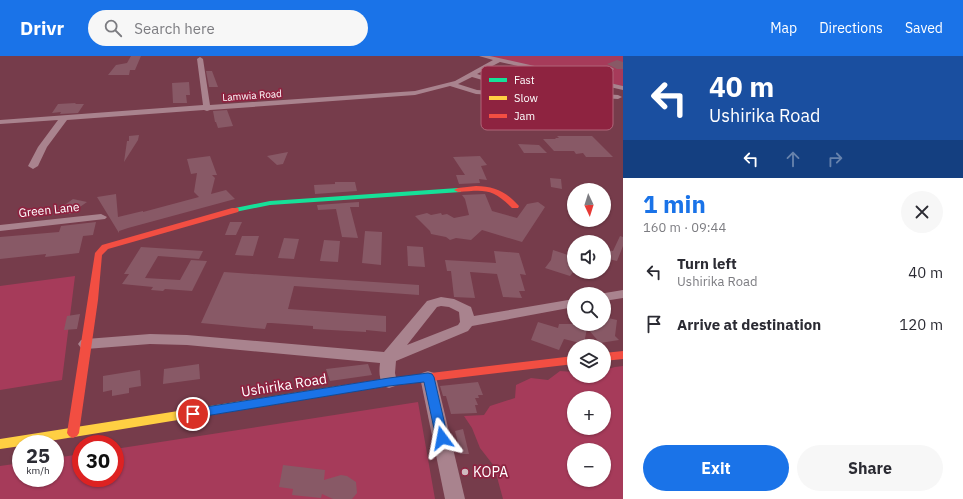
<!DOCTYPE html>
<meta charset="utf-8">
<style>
:root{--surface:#fff;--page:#f7f7f7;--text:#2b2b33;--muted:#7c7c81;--accent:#1a73e8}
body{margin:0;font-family:"IBM Plex Sans",sans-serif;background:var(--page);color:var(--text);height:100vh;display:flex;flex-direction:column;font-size:15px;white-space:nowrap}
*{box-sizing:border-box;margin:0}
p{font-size:13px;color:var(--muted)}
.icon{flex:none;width:22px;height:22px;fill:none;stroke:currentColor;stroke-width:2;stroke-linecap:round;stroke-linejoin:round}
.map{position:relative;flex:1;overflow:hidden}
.sheet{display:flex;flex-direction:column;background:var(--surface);width:340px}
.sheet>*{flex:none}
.hud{background:#1a4fa0;color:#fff;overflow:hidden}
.needle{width:26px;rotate:176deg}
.controls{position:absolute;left:567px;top:127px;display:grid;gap:8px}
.controls a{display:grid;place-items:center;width:44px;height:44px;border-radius:50%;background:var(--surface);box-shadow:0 1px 3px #0004;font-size:20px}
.speed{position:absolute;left:12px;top:379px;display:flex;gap:8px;font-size:20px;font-weight:700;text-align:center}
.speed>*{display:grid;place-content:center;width:52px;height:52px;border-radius:50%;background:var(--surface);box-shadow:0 1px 3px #0004;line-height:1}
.speed small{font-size:10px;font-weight:400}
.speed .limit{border:6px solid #d22;background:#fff;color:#111}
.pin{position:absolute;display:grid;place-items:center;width:34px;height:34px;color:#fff;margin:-17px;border:2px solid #fff;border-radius:50%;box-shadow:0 1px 4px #0007}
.me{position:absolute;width:44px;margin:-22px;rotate:347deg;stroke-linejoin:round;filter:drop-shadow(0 0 3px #0008)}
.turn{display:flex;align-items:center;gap:14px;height:84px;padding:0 20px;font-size:18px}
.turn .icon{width:52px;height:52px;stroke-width:2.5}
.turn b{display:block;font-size:28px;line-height:34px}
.lanes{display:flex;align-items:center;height:38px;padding:0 20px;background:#0003;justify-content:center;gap:20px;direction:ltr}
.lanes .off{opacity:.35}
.round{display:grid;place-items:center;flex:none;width:42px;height:42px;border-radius:21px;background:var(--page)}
.head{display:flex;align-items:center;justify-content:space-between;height:68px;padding:0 20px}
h1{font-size:24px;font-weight:800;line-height:30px;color:var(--accent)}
.cta{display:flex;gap:8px;margin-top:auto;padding:8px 20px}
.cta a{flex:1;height:46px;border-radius:24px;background:var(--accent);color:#fff;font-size:16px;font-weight:800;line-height:46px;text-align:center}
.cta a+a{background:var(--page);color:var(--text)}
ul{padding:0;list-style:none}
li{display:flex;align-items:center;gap:12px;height:52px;padding:0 20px}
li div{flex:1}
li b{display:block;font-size:15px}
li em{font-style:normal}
header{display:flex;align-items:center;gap:24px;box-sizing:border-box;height:56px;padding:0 20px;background:var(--accent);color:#fff}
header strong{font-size:19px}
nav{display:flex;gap:22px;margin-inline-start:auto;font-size:14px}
.search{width:280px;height:36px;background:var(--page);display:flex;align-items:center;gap:10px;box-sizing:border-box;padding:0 14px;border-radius:22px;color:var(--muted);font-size:15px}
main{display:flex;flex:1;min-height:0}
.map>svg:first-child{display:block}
</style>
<header>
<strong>Drivr</strong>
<div class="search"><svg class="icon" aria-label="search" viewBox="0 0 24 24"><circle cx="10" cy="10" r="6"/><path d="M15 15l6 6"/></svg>Search here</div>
<nav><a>Map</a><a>Directions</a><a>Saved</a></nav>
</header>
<main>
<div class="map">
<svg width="623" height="443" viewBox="0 0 623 443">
<rect width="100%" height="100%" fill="#763c4b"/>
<g fill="#a63b5a" fill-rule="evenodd">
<path d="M487,0h136v30l-66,-13z"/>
<path d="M75,220l-13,104 -62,10v-104z"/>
<path d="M623,310v133h-120l-9,-33 -14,-18 -8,-20 -8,-12 20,-1 6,-9 25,-8 1,-13 15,-7 17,2 12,-9 14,1v4h30v-6l11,-3zM574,342h30v30h-30zM574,394h30v30h-30z"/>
<path d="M418,346l17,97h-435v-33l21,-3v15h34v-20l26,-4v24h34v-29z"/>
</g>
<g fill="#885966">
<path d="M131,0h10l-6,14h-5l-1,5h-21l8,-10 11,-2z"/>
<path d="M617,4l6,2v7h-6l-10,-5z"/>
<path d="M206,15h6l6,16h-9z"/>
<path d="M189,26l1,13h-4l1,8h-14l-1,-20z"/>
<path d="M76,47l-1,1h9l-6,9 -18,1 1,-2 -9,1 6,-9z"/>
<path d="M227,54l6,16 -15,2 -2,-6h-1l-2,-11z"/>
<path d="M139,79l-1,5 -14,22 3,-21h2v-5z"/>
<path d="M557,80h35l21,21h-27l-3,-4 -7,1 -2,-3h-20l-11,-12h13l-1,-1h4z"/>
<path d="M518,88l21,1 8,8h-23z"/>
<path d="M288,96l-5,12 -6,1 -10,-9z"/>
<path d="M210,100l7,19h-5l3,3 -4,16 15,-4 9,9 -107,29 -9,3v2l-22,-36 19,-3 2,23 25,-6v1l56,-15 -5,-5 3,-19 -6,1 -4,-15z"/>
<path d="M480,100l7,9 -6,1 6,14 -8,-1 1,4 -21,1 -3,-9h9l-12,-18z"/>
<path d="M550,122l11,1 1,10 -11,-2z"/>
<path d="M335,126h20l2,9 -42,3 -1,-9 21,-1z"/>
<path d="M485,138l7,17 25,7 10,-14 11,-2 7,5 -23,35 -40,-12 -11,10 -15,-2 -6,2 -4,-3 -15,-3 -1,-3 -15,-15 12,-3 4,2 10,-2 1,2 5,-1 7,4 15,-3 -4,-16 -3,-4z"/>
<path d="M73,143l14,3 -17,12 -14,-3z"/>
<path d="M359,146v5h-9l8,31 -16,-1 -6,-28 -18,1 -1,-5z"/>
<path d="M96,166l-3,13 -10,1 -4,17 -34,4 1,-3 -46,5v-22l59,-5 2,-6z"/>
<path d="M230,166h12l-6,13h-11z"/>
<path d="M365,175l17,1 -1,33 -19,-2z"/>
<path d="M242,180h17l-6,20 -18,-1z"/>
<path d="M620,180l3,1v9l-6,15 -13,-3v-9l9,2z"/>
<path d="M284,182l15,1 -5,20 -16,-1z"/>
<path d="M324,184l16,1 -2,21 -18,-1z"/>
<path d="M407,190l16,1 2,20 -17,-1z"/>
<path d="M141,191l62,4 -4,8 -41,-3 -13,22 35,2 11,-20 16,1 -15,30 -27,-2 -2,2 -12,-1 2,-3 -31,-3 7,-10h-5z"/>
<path d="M553,194l21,7v14l-4,5 -25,-8 6,-8z"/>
<path d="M494,195l25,2 7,22 -6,-1 5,17h-6l3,7 -19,-1 -6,-23 -27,-2 5,26 -21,-1 -3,-26h-4l-2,-11 51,3z"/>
<path d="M224,216l195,13v10l-125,-9 -6,23 98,7v16l-20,-2v2l-53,-3v-3l-42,-3h-4l-2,6 -64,-6z"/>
<path d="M80,258l-3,15 -13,1 3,-14z"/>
<path d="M604,261l13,3 -2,16 4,4 -19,3 -13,-15 -3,16 -20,-5 -5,11 -28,-10 7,-18 20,6 1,-4h45z"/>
<path d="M199,308l1,15 -37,5 1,-15z"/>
<path d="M368,308l4,11 -42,6 -4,-12z"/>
<path d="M140,314l1,16 -12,2v5l-17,3v-6l-9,2v-16z"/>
<path d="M478,326l5,13h-5l1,3h-4l3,7h-3l2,8 -26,1 -5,-18h-3l-3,-10z"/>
<path d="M463,373l6,25h-8l-6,-23z"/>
<path d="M283,409l42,5 -1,10 17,-5 6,1 9,6 1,11 -5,6h-19l-11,-5 -1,4 -29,-3 1,-6 -14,-2z"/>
</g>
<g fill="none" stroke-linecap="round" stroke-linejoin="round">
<g fill="#a9838e" fill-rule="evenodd">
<path d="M479,0h11l133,30v4l-123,-28 -23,12 68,20 27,-2 46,3 4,2 -4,2 -46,-3 -27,2 -73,-21 -14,7 19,6 17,1v4l-18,-1 -26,-8 -35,9 -205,15 -3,1 -3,-1 -137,10 -20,27 -9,19 -5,3 -5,-3 10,-19 20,-27 -58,4v-4l203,-15 -6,-46 3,-2 3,2 7,46 205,-14 40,-10 38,-21z"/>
<path d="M611,11l3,2 -1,1 -48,2 -3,-2 3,-2z"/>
<path d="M101,158l6,3 -2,2 -105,12v-6z"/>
<path d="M623,234v8l-19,3v-7h-5z"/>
<path d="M441,241l13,2 17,8 3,9 100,-17v8l-102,19 -4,5 -72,30 -1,12 2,9 -2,4 -6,2 -6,-2c-4,-8 -4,-15 -3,-23l-193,-18 -37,-1 -64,5 -5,-1 -3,-4 3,-4 5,-1 64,-5 37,1 197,17 43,-51zM441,250l8,1 10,5 1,10 -2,3 -51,20 30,-38z"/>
<path d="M428,315l6,2 2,4 29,122h-20l-25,-122 2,-4z"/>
</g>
<path fill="#16e098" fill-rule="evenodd" d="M458,132h3v4l-191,13 -35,7 -4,-2 4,-2 35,-7z"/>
<path fill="#ffcf43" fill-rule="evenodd" d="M344,329l4,1 2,3 -2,3 -4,1 -313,51h-10v2l-21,3v-10z"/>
<g fill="#f24e42" fill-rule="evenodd">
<path d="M476,130c18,0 31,6 43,20l-1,2h-6c-20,-20 -27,-18 -54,-16l-4,-2 4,-2z"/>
<path d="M232,152h6l1,2 -1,2 -130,37 -6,6 -4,45 -19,133 -2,3 -4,2 -4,-2 -2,-3 28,-180 7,-8z"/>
<path d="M623,295v8l-19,2v-8z"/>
<path d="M574,300v8l-185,22 -45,7 -4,-1 -2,-3 2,-3 4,-1 45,-7z"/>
</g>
</g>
<path fill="#1a73e8" stroke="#114b97" d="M428,317l4,1 2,3 14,61 -2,4 -4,1 -5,-1 -1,-4 -12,-56 -35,4 -196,32 -4,-1 -2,-3 2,-3 4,-2 196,-31z"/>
<circle fill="#cfbbc0" stroke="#8e2340" stroke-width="1.5" cx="465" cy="416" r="4"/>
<g text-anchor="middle" stroke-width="3.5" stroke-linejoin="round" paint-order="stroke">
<g font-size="10" fill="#fff" stroke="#8e2340">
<text transform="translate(252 39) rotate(-4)" y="4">Lamwia Road</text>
</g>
<g font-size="12" fill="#fff" stroke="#8e2340">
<text transform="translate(49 154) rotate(-6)" y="4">Green Lane</text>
</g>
<g font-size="14" fill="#fff" stroke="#8e2340">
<text transform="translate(284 329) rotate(-9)" y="5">Ushirika Road</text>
</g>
<g font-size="14" fill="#fff" stroke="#8e2340" text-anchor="start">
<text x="473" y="421">KOPA</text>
</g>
</g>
<rect x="481" y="10" width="132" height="64" rx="6" fill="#8e2340" stroke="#b06579" stroke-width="1"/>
<rect x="489" y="22" width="18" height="4" fill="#16e098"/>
<rect x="489" y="40" width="18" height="4" fill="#ffcf43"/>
<rect x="489" y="58" width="18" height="4" fill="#f24e42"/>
<g font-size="11" fill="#fff">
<text x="514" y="28">Fast</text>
<text x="514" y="46">Slow</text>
<text x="514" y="64">Jam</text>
</g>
</svg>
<div class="controls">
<a><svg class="needle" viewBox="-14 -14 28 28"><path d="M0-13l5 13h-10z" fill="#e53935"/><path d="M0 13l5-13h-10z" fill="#7c7c81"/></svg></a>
<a><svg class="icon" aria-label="sound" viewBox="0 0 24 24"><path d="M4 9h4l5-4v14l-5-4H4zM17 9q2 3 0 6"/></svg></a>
<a><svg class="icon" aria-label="search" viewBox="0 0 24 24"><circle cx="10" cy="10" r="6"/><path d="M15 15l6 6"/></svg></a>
<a><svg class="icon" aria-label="layers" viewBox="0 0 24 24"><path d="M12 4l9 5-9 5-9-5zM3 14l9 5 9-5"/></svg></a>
<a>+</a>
<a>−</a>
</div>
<div class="speed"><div>25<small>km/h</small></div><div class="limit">30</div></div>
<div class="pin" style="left:193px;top:358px;background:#d93025"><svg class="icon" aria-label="arrive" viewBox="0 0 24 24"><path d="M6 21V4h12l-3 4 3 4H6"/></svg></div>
<svg class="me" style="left:442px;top:382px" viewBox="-20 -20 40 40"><path d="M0-17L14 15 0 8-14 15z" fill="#1a73e8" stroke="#fff" stroke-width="4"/></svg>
</div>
<section class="sheet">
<div class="hud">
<div class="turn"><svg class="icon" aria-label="left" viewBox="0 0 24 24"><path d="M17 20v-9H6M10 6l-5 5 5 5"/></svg><div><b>40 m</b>Ushirika Road</div></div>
<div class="lanes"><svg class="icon" aria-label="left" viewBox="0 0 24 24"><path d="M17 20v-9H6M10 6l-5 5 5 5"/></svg><svg class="icon off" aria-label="ahead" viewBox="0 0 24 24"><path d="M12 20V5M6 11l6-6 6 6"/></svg><svg class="icon off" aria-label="right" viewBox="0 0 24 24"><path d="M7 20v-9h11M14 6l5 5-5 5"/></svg></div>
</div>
<div class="head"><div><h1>1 min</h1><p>160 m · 09:44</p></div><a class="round"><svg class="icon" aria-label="close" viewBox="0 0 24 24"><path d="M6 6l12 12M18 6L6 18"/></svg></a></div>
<ul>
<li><svg class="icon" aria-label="left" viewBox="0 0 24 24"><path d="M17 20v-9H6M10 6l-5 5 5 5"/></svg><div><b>Turn left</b><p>Ushirika Road</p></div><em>40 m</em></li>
<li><svg class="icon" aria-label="arrive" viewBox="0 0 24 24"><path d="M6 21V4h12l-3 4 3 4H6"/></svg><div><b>Arrive at destination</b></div><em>120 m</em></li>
</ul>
<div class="cta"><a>Exit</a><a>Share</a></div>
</section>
</main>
